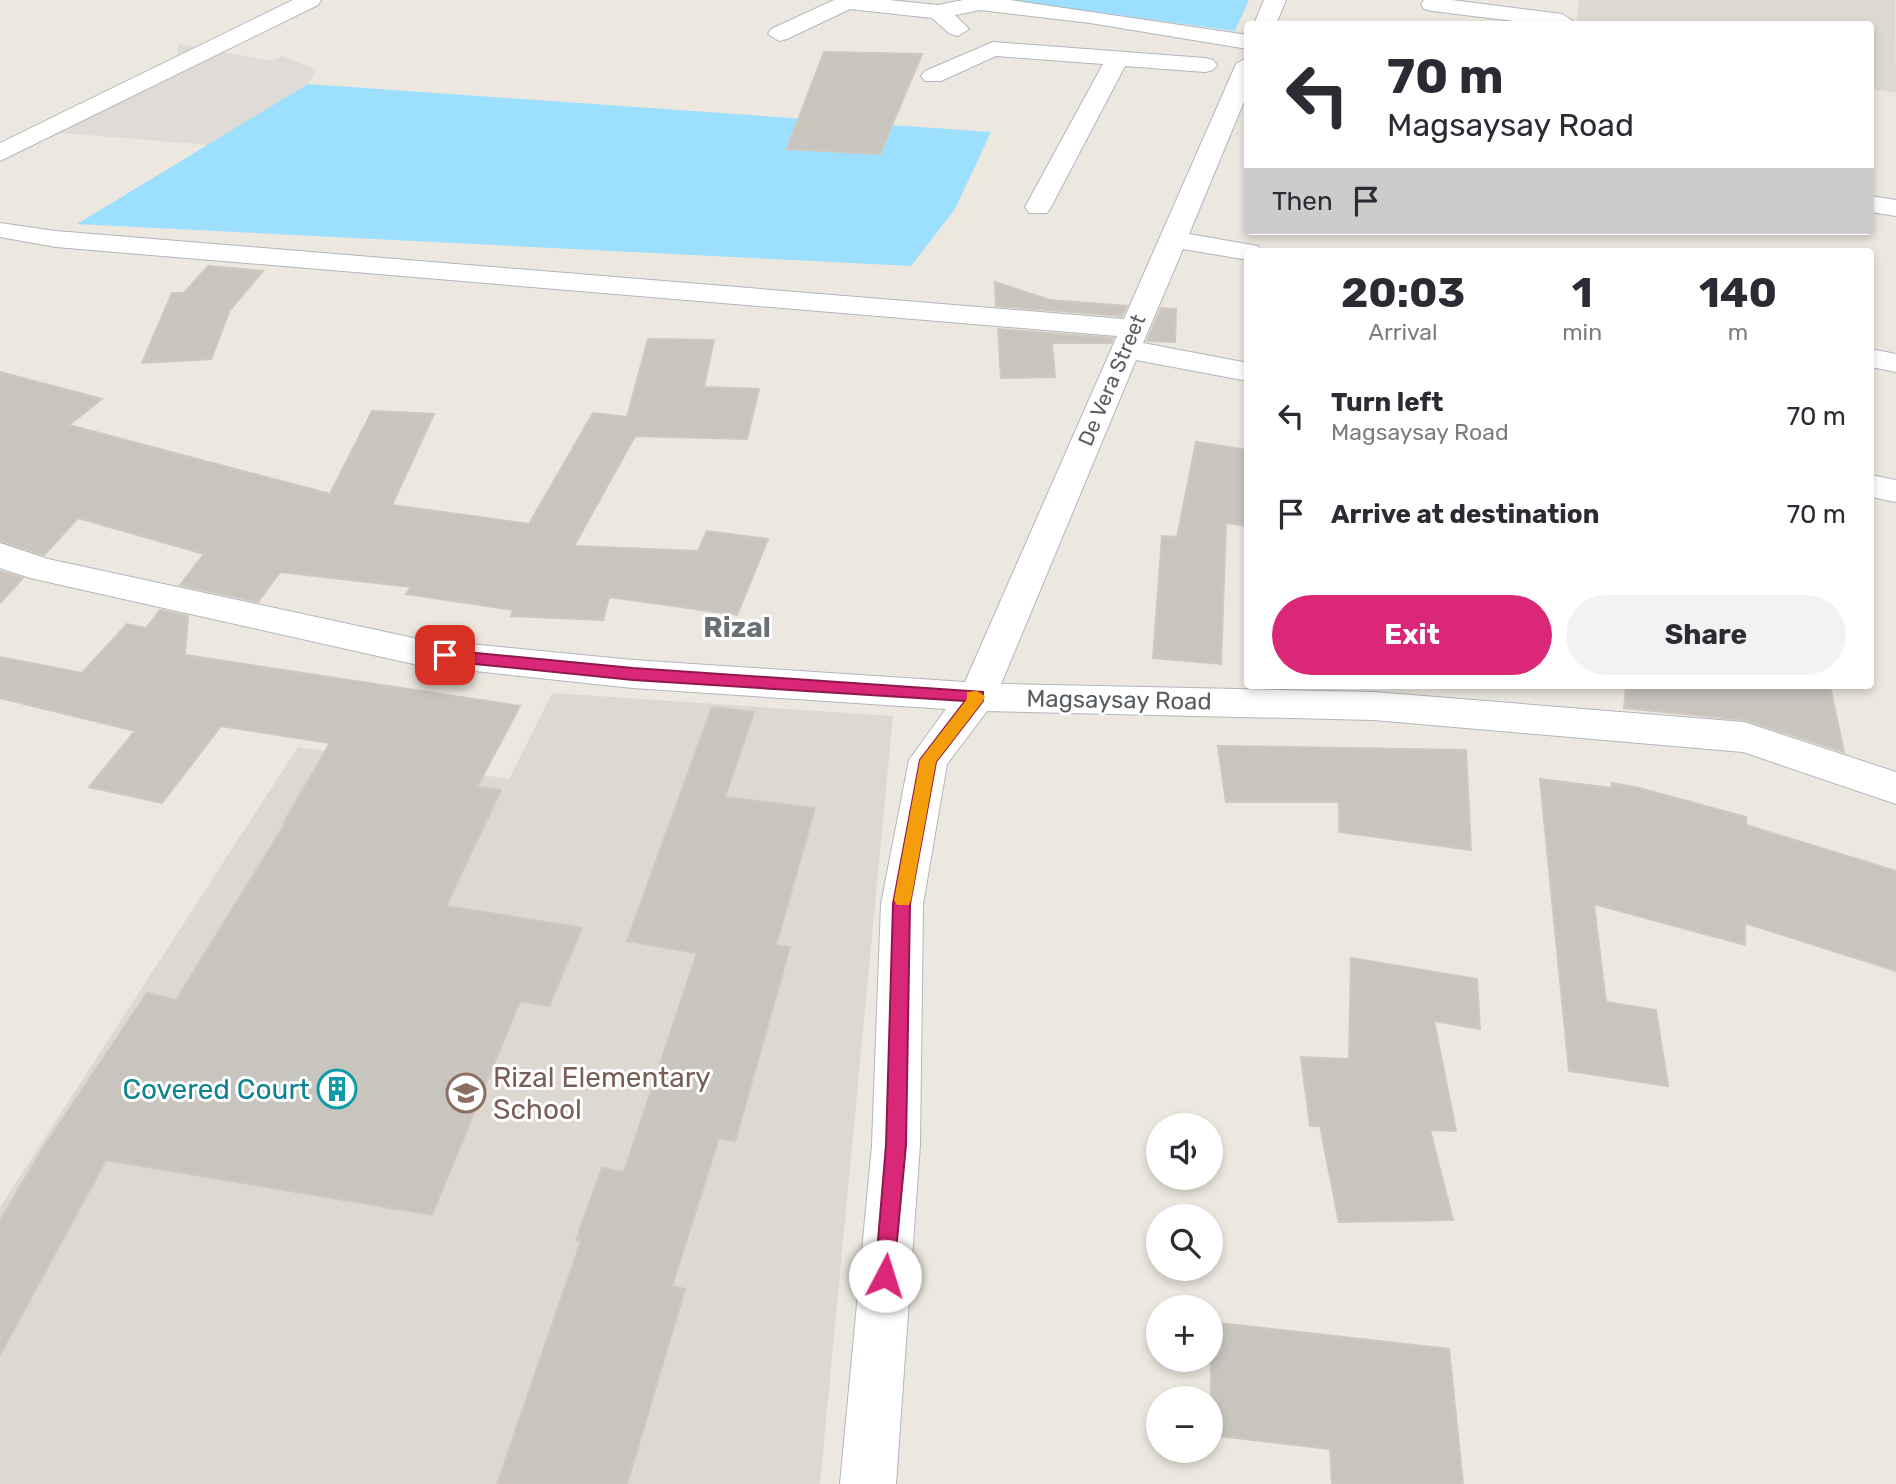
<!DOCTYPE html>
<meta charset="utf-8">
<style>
:root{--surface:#fff;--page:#f2f2f3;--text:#2b2b33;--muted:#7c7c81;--accent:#db2777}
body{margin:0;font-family:Rubik,sans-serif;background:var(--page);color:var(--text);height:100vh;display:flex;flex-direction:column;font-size:26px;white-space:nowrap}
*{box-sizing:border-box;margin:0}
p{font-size:23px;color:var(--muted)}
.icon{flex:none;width:38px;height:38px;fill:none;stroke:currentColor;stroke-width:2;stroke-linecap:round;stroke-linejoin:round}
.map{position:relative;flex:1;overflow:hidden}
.sheet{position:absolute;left:1244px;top:248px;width:630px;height:441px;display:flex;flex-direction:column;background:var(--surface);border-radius:7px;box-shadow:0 4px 10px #0003}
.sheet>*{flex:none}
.top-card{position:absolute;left:1244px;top:21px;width:630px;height:214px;border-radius:7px;box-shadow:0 4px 10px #0003;background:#fff;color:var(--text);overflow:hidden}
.tools{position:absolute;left:1146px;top:1113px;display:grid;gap:14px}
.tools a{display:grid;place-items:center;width:77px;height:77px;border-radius:50%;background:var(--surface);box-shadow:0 4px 10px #0003;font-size:35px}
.pin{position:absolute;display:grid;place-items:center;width:60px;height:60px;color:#fff;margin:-30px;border-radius:14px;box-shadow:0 4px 10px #0006}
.me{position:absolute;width:77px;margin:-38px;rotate:5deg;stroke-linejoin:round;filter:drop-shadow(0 0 5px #0008)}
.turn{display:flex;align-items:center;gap:24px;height:147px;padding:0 28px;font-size:32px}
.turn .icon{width:91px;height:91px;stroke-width:2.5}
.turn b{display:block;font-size:49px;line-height:60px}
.then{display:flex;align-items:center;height:66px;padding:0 28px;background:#0003;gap:14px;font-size:26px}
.eta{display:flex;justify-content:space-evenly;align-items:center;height:119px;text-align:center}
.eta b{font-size:42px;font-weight:700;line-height:49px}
.cta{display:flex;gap:14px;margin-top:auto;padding:14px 28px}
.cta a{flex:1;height:80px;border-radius:42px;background:var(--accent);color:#fff;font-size:28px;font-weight:700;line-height:80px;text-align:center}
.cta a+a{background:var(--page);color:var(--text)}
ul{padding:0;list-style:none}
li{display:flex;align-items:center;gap:21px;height:98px;padding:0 28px}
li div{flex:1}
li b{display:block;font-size:26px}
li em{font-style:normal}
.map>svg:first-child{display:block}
</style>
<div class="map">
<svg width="1896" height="1484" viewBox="0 0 1896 1484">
<rect width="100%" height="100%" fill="#ece8df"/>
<path fill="#dfdbd7" d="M178,44l94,17 10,-5 35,14 -9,14 -99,61 -158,-13 126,-66z"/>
<g fill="#ded9d0">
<path d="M1579,0h316l1,93 -25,-4v-65h-295z"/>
<path d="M552,693l341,23 -73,768h-820v-277l298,-460 211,32z"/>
</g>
<g fill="#9cdfff">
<path d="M1008,0h241l-14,31z"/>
<path d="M308,84l683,48 -36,77 -44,57 -834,-42z"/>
</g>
<g fill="#c8c5bf" stroke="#d0c8be" stroke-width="2">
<path d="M824,52l98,2 -42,100 -93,-5z"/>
<path d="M208,266l55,5 -33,39 -19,49 -69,4 30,-70h12z"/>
<path d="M995,282l55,18 77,6 -5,10 -126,-10z"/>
<path d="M1161,308l15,1 -1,33 -28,-1z"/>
<path d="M998,329l115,9 -2,5h-59l3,34 -54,1z"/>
<path d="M648,339l66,1 -10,47 55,2 -12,50 -112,-3 -61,110 124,5 9,-20 61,8 -31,76 -128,-18 -6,23 -92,-4 2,-6 -107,-16 5,-7 -131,-15 -22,30 -78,-17 24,-31 -126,-36 -34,37 -44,-14v-169l102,27 -33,26 261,69 42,-83 62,3 -42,91 137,19 64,-111 34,4z"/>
<path d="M1196,442l52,8v76l-22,-3 -5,141 -68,-6 9,-122 15,1z"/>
<path d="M0,571l23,7 -23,25z"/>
<path d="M160,610l28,6 -3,39 335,51 -43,81 24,3 -55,116 136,22 -33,78 -29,-5 -88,214 -326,-55 -106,195v-134l39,-67 108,-161 29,7 110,-178h-2l46,-79 -109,-17 -59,77 -73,-16 46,-56 -135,-33v-41l82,16 45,-49 19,4z"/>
<path d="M1626,686h204l14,66 -99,-32 -121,-12z"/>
<path d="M712,707l42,5 -29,85 90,11 -39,137 14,2 -55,194 -16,-3 -47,148 13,3 -58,195h-130l84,-243 -5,-1 26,-72 22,4 73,-219 -70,-12z"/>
<path d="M1218,746l248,4 5,100 -132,-18v-30h-113z"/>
<path d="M1540,779l72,9v-5l27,5 107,29v8l150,46v100l-151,-48v22l-151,-41 12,98 50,8 12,76 -99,-15z"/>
<path d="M1351,958l126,21 3,50 -46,-8 22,110 -26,-1 23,90 -114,2 -19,-96h-10l-9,-69 48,2z"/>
<path d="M1211,1322l238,27 14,135h-131l-2,-35 -119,-14z"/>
</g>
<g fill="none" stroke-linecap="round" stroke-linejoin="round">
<defs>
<g id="minor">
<path d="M293,0h28l-3,5 -318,156v-18z"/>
<path d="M834,0h55l49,5 25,-5h47l238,35v14l-158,-26 -110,-13 -25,5 14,14 -11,7 -8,-2 -18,-16 -82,-9 -63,30 -8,2 -11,-7 3,-5z"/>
<path d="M1264,0h22l-10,24h-22z"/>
<path d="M1424,0h28l110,14 11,7 -2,3h-33l-106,-13 -8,-2 -3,-5z"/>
<path d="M993,42l212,16 8,2 4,5 -4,5 -8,2 -80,-6 -74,141 -4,6h-18l-4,-6 78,-143 -107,-8 -55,25h-16l-4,-5 4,-5z"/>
<path d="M1248,57v35l-59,142 69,12 4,6h-14v8l-65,-11 -40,94 105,20v18l-112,-21 -135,324 373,8 370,30 152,50v32l-153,-52 -369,-32 -387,-9 -40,53 -24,140 -3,241 -24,339h-56l32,-339 9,-241 28,-144 37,-51 -313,-21 -215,-23 -388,-87 -30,-10v-25l48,16 370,80 215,21 332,22 152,-346 -1061,-89 -56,-10v-14l56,8 1068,88 112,-255z"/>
<path d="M1871,196l25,4v16l-25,-4z"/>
<path d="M1871,349l25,5v18l-25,-5z"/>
<path d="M1871,475l25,5v22l-25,-5z"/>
</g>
</defs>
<use href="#minor" stroke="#b2b7bb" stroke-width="2"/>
<use href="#minor" fill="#fff" fill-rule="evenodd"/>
</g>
<path fill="#db2777" stroke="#8e194d" stroke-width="2" d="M445,650l188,18 350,24v9l-47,61 -26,142 -4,241 -13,138 -8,3 -7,-3 -3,-7 11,-131 7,-241 27,-144 45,-59 -332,-21 -188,-19 -7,-6z"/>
<path fill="#f59e0b" d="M977,691l8,5 -2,5 -47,61 -25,138 -2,5h-12l-3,-5 26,-140 47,-61v-7z"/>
<defs>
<symbol id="building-ring" viewBox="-11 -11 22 22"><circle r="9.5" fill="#fff" stroke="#0f9aa8" stroke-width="1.5"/><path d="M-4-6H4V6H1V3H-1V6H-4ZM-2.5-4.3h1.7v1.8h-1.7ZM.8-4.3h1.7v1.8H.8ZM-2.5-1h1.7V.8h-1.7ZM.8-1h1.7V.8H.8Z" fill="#0f9aa8"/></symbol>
<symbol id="school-ring" viewBox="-11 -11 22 22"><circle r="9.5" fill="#fff" stroke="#8d6e63" stroke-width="1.5"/><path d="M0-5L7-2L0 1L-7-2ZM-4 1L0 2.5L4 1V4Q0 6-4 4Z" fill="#8d6e63"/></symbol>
</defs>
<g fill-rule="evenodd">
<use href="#building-ring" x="315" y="1067" width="44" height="44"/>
<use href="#school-ring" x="444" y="1071" width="44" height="44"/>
</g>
<g text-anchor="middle" stroke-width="6" stroke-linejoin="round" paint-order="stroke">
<g font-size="21" fill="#585d61" stroke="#fff">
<text transform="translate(1112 380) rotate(-67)" y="7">De Vera Street</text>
</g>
<g font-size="24" fill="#585d61" stroke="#fff">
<text transform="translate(1119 700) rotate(1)" y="8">Magsaysay Road</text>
</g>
<g font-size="28" font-weight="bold" fill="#696f73" stroke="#fff">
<text x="737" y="637">Rizal</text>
</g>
<g font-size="28" fill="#785e54" stroke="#fff" text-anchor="start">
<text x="493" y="1087">Rizal Elementary<tspan x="493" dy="32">School</tspan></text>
</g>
<g font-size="28" fill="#0d838f" stroke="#fff" text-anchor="end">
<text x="310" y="1099">Covered Court</text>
</g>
</g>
</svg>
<div class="tools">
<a><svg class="icon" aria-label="sound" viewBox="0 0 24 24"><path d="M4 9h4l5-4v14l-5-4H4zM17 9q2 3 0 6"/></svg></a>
<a><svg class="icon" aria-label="search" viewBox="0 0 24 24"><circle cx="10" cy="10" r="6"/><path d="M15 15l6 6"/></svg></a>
<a>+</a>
<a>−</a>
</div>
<div class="pin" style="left:445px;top:655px;background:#d93025"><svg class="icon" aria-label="arrive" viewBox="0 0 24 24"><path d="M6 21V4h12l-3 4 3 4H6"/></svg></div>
<svg class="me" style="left:885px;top:1276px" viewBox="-20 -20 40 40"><circle r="19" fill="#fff"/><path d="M0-13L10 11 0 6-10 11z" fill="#db2777"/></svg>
<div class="top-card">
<div class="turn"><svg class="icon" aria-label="left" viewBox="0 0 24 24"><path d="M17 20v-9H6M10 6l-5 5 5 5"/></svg><div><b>70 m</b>Magsaysay Road</div></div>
<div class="then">Then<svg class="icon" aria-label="arrive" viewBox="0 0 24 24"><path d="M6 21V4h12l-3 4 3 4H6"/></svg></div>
</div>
<section class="sheet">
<div class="eta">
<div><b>20:03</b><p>Arrival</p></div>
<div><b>1</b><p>min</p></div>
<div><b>140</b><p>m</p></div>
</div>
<ul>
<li><svg class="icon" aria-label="left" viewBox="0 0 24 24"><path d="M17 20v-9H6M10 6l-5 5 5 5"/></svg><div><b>Turn left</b><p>Magsaysay Road</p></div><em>70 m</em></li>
<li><svg class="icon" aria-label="arrive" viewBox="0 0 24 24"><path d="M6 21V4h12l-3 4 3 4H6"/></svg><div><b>Arrive at destination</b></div><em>70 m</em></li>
</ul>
<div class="cta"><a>Exit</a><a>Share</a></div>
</section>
</div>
